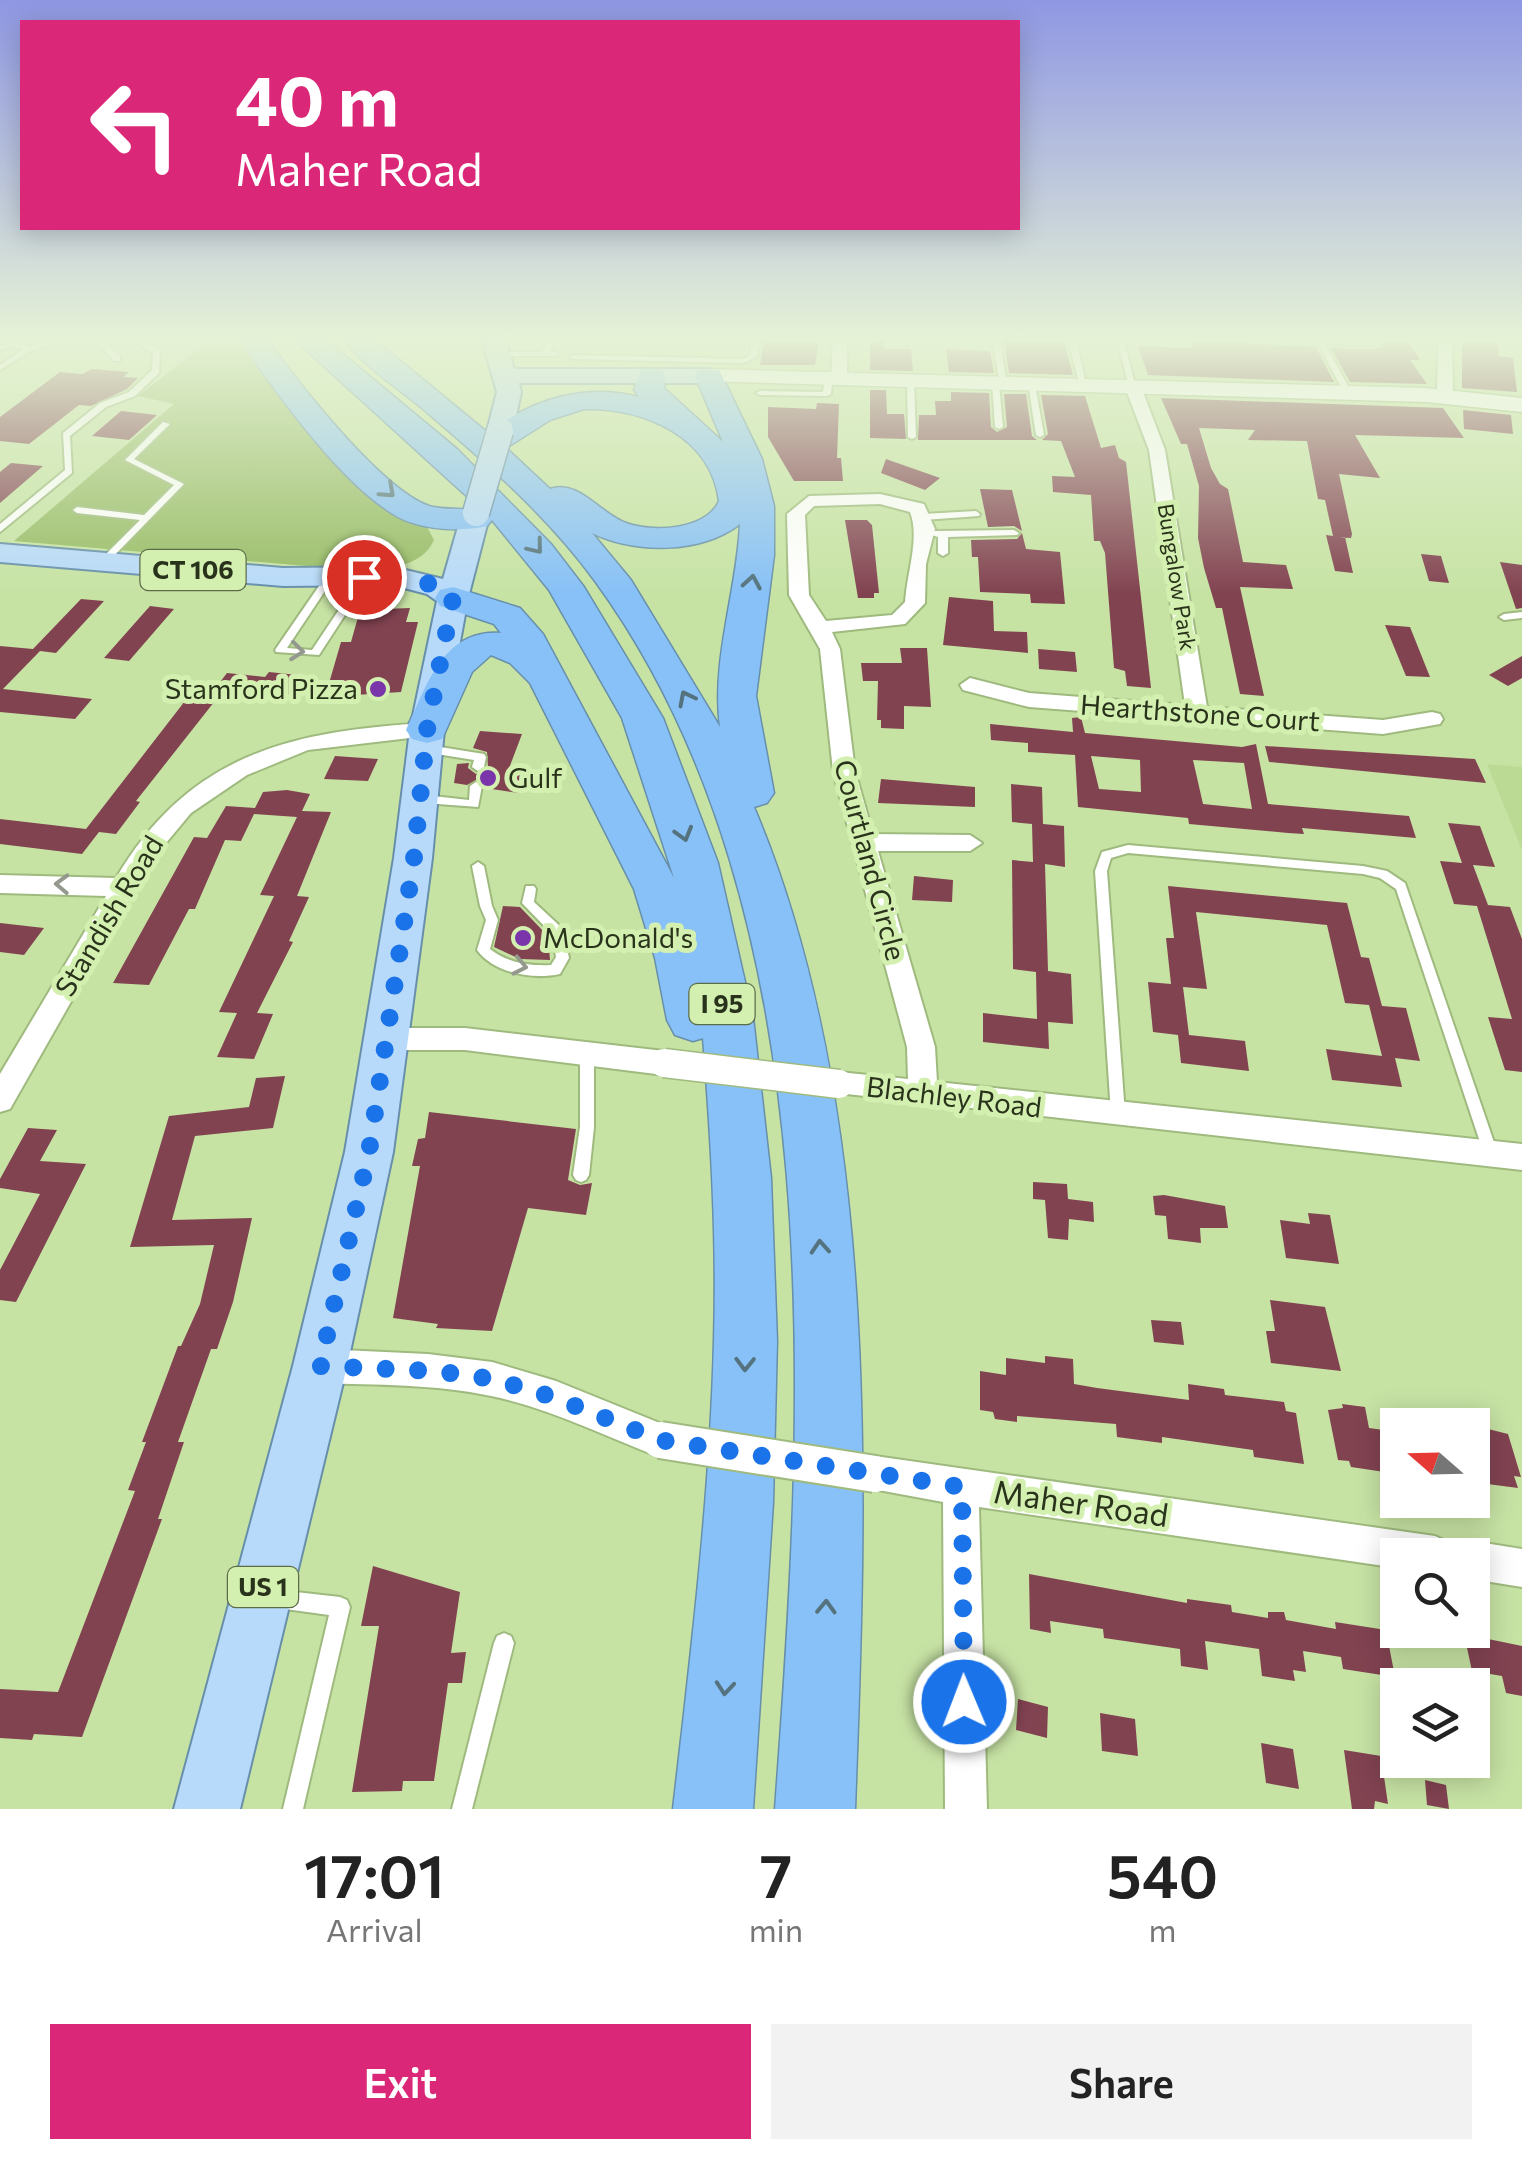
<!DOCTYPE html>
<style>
:root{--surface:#fff;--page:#f2f2f2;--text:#222;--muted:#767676;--accent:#db2777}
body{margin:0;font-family:Commissioner,sans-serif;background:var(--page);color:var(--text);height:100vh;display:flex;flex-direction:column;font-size:38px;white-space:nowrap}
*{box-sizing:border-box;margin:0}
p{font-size:32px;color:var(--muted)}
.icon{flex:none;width:55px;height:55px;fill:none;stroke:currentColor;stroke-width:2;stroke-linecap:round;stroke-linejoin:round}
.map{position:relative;height:1809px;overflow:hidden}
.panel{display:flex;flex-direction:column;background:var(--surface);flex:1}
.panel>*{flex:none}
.banner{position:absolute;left:20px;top:20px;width:1000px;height:210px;border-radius:0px;box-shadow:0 5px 25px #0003;background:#db2777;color:#fff;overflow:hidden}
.needle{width:65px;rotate:290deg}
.controls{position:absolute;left:1380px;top:1408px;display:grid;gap:20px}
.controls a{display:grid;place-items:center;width:110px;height:110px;border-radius:0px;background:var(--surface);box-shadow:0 5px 25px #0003;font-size:50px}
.pin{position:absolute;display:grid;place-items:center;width:85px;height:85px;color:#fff;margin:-42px;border:5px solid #fff;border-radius:50%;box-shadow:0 2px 10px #0007}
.me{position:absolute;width:110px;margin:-55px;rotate:359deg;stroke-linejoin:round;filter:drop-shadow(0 0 8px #0008)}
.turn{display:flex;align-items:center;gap:35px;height:210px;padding:0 50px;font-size:45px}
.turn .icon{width:130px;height:130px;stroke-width:2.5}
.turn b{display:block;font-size:70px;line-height:85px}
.eta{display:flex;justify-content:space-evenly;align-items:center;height:170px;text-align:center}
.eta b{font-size:60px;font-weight:600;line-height:70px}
.cta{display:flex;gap:20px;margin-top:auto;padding:20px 50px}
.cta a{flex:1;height:115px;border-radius:0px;background:var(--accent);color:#fff;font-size:40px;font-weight:600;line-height:115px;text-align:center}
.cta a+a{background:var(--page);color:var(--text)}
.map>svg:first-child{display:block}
</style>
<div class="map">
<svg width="1522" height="1809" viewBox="0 0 1522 1809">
<rect width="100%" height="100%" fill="#c7e3a4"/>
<path fill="#bbda94" d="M1487,764l35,3v83z"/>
<path fill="#98bc66" d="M210,340h26l78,102 70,58 43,27 7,13c-13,30 -52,28 -80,30l-340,-29 160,-137 -36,-8z"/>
<g fill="#824351" fill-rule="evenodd">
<path d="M819,340l-4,25h-55l4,-24z"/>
<path d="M870,340h14v9h27l2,22 -43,-1z"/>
<path d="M1004,340l60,1 9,34 -64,-2z"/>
<path d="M1189,340l127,7 18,35 -186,-7 -10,-29 54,2z"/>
<path d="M1462,340l36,2 1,14 14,2 4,34 -55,-4z"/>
<path d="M1381,342l28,1 11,17h-10l17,24 -77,-2 -19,-34 39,1 13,-2z"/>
<path d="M946,349l44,2 4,22 -45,-1z"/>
<path d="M92,369l37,3 -6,5 15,1 -11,11 -36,17 -12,-1 -50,39 -29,-3v-24l60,-45 22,2z"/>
<path d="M870,390h16l1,24h17l2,25 -36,-1z"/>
<path d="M951,392l38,1 2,34 6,5 10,-5 -3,-33h22l6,42 5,4h-119l1,-25h17l-1,-14h16z"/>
<path d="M1041,395l44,1 16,52 14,-3 4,13 7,4 25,226 -24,-2 -2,-15 -11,-3 -9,-115 -5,-12h-6l-3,-46 -38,-3 -1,-16 23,1 -14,-36 -19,-1 6,-6z"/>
<path d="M1161,398l282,10 21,30 -109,-3 25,43 -41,-4 13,60 -1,4 -12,-1h6l8,36 -18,-2 -9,-36 7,1 -8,-36 -7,-1 -11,-58 -59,-1 7,-10 -56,-2 12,40 9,16 8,5 15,73 43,3 7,24 -53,-2 24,109 -24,-2 -18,-86h-6l-12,-40 -6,-30 1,-52 -12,-42h-6z"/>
<path d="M817,403l22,1 -2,54h4l2,23h-49l-26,-44v-30l48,2z"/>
<path d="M1463,410l48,5 2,19 -49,-5z"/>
<path d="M121,411l36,4 -28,25 -37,-4z"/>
<path d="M886,459l54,19 -15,12 -44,-17z"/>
<path d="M11,463l32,3 -43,37v-31z"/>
<path d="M980,489l32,1 10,41 -8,-5 -26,1z"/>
<path d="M845,520h22l5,5 7,68h-5v5h-16z"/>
<path d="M1022,533l4,16 34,3 5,52 -34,-1 -1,-9 -50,-2 -2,-35h-6l-1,-17 46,-1z"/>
<path d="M1421,554l20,2 8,27 -20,-2z"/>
<path d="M1500,562l22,3v43l-6,1z"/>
<path d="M949,597l44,4 1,30 33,1 1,21 -85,-8z"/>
<path d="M81,599l23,2 -48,52 -16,-2 -37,38 89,10 -17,20 -75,-7v-66l33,3z"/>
<path d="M150,606l24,3 -45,52 -25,-3z"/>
<path d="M410,608l-4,14h12l-17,70 -76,5 16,-55h10l9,-32z"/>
<path d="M1385,625l25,2 20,50 -24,-1z"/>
<path d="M900,648h27l4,59 -27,-1v23l-23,-1v-8h-4l1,-39h-15l-2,-18h41z"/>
<path d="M1038,649l37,3 2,20 -38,-3z"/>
<path d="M1522,656v22l-14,8 -19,-11z"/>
<path d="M269,672l38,4 -12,19 -73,-3 -86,109 4,1 -24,32 -17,-2 -17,22 -82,-10v-25l86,10 109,-141 19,2 13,-17 38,4z"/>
<path d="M1081,717l4,16 157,14 14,-3 12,60 141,12 7,22 -114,-10 2,6 -16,-1 -99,-9 -1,-6 -110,-11 -3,-52 -47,-3v-9l-37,-3 -1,-16 83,8 -1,-14zM1091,756l49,4 1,32 -42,-3zM1193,760l51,3 8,46 -49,-5z"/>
<path d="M480,731l42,3 -14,37 13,2 -2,20 -34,-5 -7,-9 -11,6 -13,-2 3,-19 12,-1 -1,5 8,6 12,-6 -1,-16 -14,-4z"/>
<path d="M1265,746l210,13 11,24 -217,-21z"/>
<path d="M335,756l43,3 -10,22 -44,-2z"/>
<path d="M881,779l94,8v20l-97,-4z"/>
<path d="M1011,784l31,3 1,37 21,2 1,41 -20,-3 3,107 23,3 2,50 -25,-2 1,27 -66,-7v-29l54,6 -1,-47 -23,-3 -1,-109 21,2 -1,-38 -20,-2z"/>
<path d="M287,790l23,4 -8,17 29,1 -34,84 12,1 -20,44 4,1 -36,71 16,1 -19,45 -37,-2 20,-44 -18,-1 55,-116 -14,-1 37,-78 -43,-3 -13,27 -16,-1 -30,69h-6l-40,76 -36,-2 81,-146 13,1 19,-32 29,2 8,-16z"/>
<path d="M1448,823l32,3 15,41 -22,-2 15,40 22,2 12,32v133l-17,-2 -17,-53 24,2 -35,-113 -23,-2 -14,-43 22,2z"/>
<path d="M914,876l39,4 -1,22 -40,-2z"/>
<path d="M1168,886l179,17 14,54 8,1 13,48 24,2 14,53 -25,-3 7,29 -70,-7 -6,-31 56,7 -13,-51 -24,-2 -18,-78 -131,-13 11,77 -24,-2 6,48 56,6 4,30 -68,-8 -3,-28 -25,-3 -5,-50 23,2 -5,-46h8z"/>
<path d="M503,906l17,1 28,29 2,24 -30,-1 -26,-12z"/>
<path d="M0,923l44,5 -20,27 -24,-3z"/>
<path d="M285,1076l-12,52 -78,8 -23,84 80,-2 -19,84 -16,47h-6l-33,93h6l-26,77h4l-80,218 -48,-3 -2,6 -32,-2v-49l58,3 77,-201 -7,-1 18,-48h-4l36,-96h3l19,-42 14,-59 -84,2 39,-131 80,-9 7,-29z"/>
<path d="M429,1112l147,17 -8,51 12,5 12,-2 -6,32 -58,-7 -36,123 -56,-3 2,-4 -45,-6 27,-152h-8l6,-27 7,-1z"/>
<path d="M28,1128l29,2 -17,31 46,3 -70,138 -16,-2v-30l40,-76 -40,-6v-9z"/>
<path d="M1033,1182l34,2 1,15 25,3 1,20 -25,-3 -1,21 -20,-2 -3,-38 -12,-1z"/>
<path d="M1164,1195l61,11 3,22h-28l1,15 -33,-4 -2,-23 -11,-1 -2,-19z"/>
<path d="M1308,1213l22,2 9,49 -53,-6 -6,-38 30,4z"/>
<path d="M1270,1300l55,7 16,64 -70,-8 -5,-32h9z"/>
<path d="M1151,1320l30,2 3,23 -30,-3z"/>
<path d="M1045,1356l28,3 1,25 23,4 92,12 -1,-16 36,5 1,6 59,7 2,9 10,2 8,51 -50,-7 -1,-7 -91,-13v6l-45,-6 -1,-13 -99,-8v6l-22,-3 -2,-7 -13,-2v-39l26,4v-17l39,5z"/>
<path d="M1342,1404l23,3 4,21 29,4v42l-47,-7 -2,-6 -11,-1 -10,-50 15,-2z"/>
<path d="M1480,1427l28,7 13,43 -7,-1 4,12 -46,-6v-51l9,1z"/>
<path d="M373,1566l87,26 -9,61 15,-1 -4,31h-14l-14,98h-31l-1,10 -50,1 27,-166h-18z"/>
<path d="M1029,1574l158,29v-4l44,6 1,7 36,6v-6h16l2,8 50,9 -1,-7 51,8 9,47 -52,-8 -2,-12 -38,-6 3,21 -13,-2 2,11 -33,-5 -3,-27 -54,-8 3,29 -27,-4 -1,-17 -76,-11 -1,-9 -53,-8 1,12 -21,-4z"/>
<path d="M1464,1634l58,12v50l-16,-3 -4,-17 -30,-5z"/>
<path d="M1018,1699l30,8 -1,31 -31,-8z"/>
<path d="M1100,1713l35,6 3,37 -36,-5z"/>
<path d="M1261,1743l32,6 6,40 -33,-6z"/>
<path d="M1344,1750l37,6 7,48 -13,-3 -1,8h-22z"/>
<path d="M1425,1780l21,5 3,24 -22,-4z"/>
</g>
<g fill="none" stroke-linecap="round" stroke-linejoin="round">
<defs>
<g id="lane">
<path d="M60,340h16l-44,10 -32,20v-5l24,-16 -11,-3 -13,4v-4l13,-4 17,4z"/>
<path d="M95,340h8l17,17v4h-6z"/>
<path d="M132,340h9l19,10 -1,23 -24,23 -29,11 -36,29 2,37 -72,59v-8l65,-54 -2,-37 37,-30 29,-11 23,-22 1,-17z"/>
<path d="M547,340h8l-5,12h7v4h-56l-4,-2 4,-2h41z"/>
<path d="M752,340h8l-3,16 -13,7 -171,-4 -4,-2 4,-2 170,4 7,-4z"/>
<path d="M992,340h8l7,46 -7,-2z"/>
<path d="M1068,340h8l11,48 -7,-2z"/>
<path d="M1283,340c27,0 66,-5 91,3l-4,2 -45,-1 27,49 -4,2 -4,-2 -26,-50 -31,-1z"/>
<path d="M1118,343l7,2 11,44 -7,-2z"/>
<path d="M825,378l7,2 -1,14 -4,2 -67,-1 -4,-2 4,-2 63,1z"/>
<path d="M907,380l7,2 2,55 -4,2 -4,-2z"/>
<path d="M992,382l7,2 4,43 -4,2 -4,-2z"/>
<path d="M1028,383l7,2 9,50 -4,2 -4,-2z"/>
<path d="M163,422l7,2 -36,35 50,25 -79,81h-6v-4l41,-41 -63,-7 -4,-3 4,-3 67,8 30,-30 -49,-25z"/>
<path d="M976,511l4,3 -1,2 -56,4 -4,-3 4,-3z"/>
<path d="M1014,530l5,3 -2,2 -69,2v16l-5,3 -5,-3v-16l-9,-3 5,-3z"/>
<path d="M322,585l5,3 -40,60 25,2 40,-60 3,-1 5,3 -41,63 -43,-3 -1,-2 44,-64z"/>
<path d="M1522,612v6l-18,2 -5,-3 5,-3z"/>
<path d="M428,745l56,9 2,3 -2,10 -6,4 -6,-4 2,-7 -50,-8 -2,-3 2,-3z"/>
<path d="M476,782l6,4 -4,21 -54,-4 -6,-4 6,-4 45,5 1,-14z"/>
<path d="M1128,845l235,21 24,5 18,12 93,271 -2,5 -5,2 -5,-2 -2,-5 -88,-265 -16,-11 -17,-4 -235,-21 -17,5 -4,13 18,243 -2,4 -5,2 -5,-2 -2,-4 -16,-243 7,-19z"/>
<path d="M478,862l6,4 8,40 6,14 -8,29c18,14 39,17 61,16l5,-8 -4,-23 -30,-31 4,-17h8l2,3 -2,13 29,27 6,29 -9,16c-28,6 -66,-1 -83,-24l9,-30 -6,-14 -8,-40z"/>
<path d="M587,1049l5,2 2,4v72l-5,48 -3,5 -5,2 -5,-2 -3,-5 7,-48v-72l2,-4z"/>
<path d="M278,1590l62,7 7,3 3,7 -47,202h-20l46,-194 -51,-7 -7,-2 -2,-7 2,-7z"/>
<path d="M504,1633l7,3 3,7 -42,166h-20l42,-166 3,-7z"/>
</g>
<g id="street">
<path d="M833,340h14v40l-8,5 -8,-5z"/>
<path d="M1438,340h14l1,57 -8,5 -8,-5z"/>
<path d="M1133,382l8,5 24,63 42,257 176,13 49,-8 8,2 3,5 -3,5 -57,10 -354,-27 -66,-17 -3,-5 10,-7 59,15 156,12 -36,-255 -24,-63z"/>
<path d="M880,494l44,10 11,25 -9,35 -1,39 -20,21 -73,8 8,17 15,122 18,63 97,1 12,8 -12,8h-92l57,196 2,35 585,62v26l-693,-78 -4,-8 4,-8 10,-4 69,7 -1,-32 -74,-276 -13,-122 -31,-54 -2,-81 22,-18zM880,504l30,8c10,26 -3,60 -5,90l-13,13 -66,6 -17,-26 -4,-80 9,-9z"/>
<path d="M427,723l8,2 3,5 -3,5 -127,15 -61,25 -56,38 -40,48 -141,248 -10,3v-38l106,-178 -106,-3v-18l116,3c74,-125 176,-147 311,-155z"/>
<path d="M386,1028h79l199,23 10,4 4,8 -4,8 -10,4 -199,-25h-79l-10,-3 -4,-8 4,-8z"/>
<path d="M320,1349l108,5 64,8 64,19 116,47 5,12 -5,12 -12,5c-56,-21 -110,-49 -169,-61 -56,-12 -114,-11 -171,-13l-12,-5 -5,-12 5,-12z"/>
<path d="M875,1456l560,80 13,6 6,13h-56v13l-419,-61 8,302h-42l-2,-307 -81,-15 -5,-13 5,-13z"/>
<path d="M1472,1541l50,8v38l-50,-8v-24h-17l4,-8z"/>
</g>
<path id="secondary" d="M709,369l717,19 96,10v14l-96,-10 -725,-21 -3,-5z"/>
<g id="primary">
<path d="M482,340h24l8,29h195l12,7 -12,7h-190l2,9 -8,39 -13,8 -13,-8 10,-39z"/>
<path d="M476,504l10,3 4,6 -22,85 -24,132 -12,128 -39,294 -46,214 -107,443h-66l119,-443 52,-214 49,-294 16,-128 27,-129 -10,-7 -34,-9 -110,1 -283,-24v-18l283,24 110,-1 50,12 19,-66 4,-6z"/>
</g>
<g id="highway">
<path d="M240,340h28c30,43 113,149 161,166 18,5 37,1 54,5l-188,-171h31l131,109 94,95 33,43 79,131 55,145 35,154 18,161 6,163 -4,162 -20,306h-80c18,-156 37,-312 41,-468 3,-102 -3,-202 -11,-303l-10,3 -18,-6 -8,-15 -12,-62 -21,-69 -104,-206 -20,-20 -19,-8 -19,17 -30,67 -15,4 -15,-4 -6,-9c21,-44 36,-101 95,-97l-7,-9 -54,-18 -5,-8 5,-8 13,-3 67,21 23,26 131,244 -52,-160 -73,-128 -57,-70 -5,6c-25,6 -61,4 -85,-7 -56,-28 -126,-126 -162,-179z"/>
<path d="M344,340h31l113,93c44,-34 96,-50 151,-36l-5,-7 7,-21h20l4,6 -1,13 59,54 -28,-66 4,-6h20l43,89 12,47v49l-18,141 18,97 -7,10 -13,4c127,299 113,683 101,1002h-80c29,-389 62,-896 -180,-1228 -46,-63 -106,-116 -165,-166 -27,-24 -64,-46 -86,-75zM584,409c60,-1 127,27 135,92 -13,29 -66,32 -93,22 -27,-10 -47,-44 -76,-34l-44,-41 44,-28zM740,524c-3,67 -29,136 -20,203l-89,-147 -39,-47c43,21 109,21 148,-9z"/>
</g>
</defs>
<use href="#lane" stroke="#9fba7e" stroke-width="4"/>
<use href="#street" stroke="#9fba7e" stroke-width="4"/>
<use href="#secondary" stroke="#9fba7e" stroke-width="3"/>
<use href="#primary" stroke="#678faa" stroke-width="4"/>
<use href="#highway" stroke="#678faa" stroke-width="3"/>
<use href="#lane" fill="#fff" fill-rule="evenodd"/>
<use href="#street" fill="#fff" fill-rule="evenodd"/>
<use href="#secondary" fill="#fff" fill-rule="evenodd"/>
<use href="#primary" fill="#b8dafa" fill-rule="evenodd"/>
<use href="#highway" fill="#88c1f7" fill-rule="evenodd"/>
<defs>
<path id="street-bridge-far1" d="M664,1063l175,21"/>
<path id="street-bridge" d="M660,1440l215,34"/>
<path id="primary-bridge" d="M476,513l24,-82"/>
</defs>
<use href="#street-bridge-far1" stroke="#9fba7e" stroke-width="31" stroke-linecap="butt"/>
<use href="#street-bridge" stroke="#9fba7e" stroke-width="40" stroke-linecap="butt"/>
<use href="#primary-bridge" stroke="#678faa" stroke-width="29" stroke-linecap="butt"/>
<use href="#street-bridge-far1" stroke="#fff" stroke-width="28"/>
<use href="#street-bridge" stroke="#fff" stroke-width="36"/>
<use href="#primary-bridge" stroke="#b8dafa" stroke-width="26"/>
</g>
<defs><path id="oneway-chevron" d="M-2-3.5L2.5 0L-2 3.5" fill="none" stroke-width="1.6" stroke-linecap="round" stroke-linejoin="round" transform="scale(2.5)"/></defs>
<g stroke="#54737e">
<use href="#oneway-chevron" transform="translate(388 491) rotate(42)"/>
<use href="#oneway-chevron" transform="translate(536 547) rotate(51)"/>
<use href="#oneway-chevron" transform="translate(752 582) rotate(-80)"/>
<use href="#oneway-chevron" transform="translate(686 698) rotate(-117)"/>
<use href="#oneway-chevron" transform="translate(684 834) rotate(74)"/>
<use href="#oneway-chevron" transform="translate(820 1247) rotate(-94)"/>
<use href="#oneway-chevron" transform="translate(745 1364) rotate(91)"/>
<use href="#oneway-chevron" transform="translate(826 1607) rotate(-88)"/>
<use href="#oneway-chevron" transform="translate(725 1688) rotate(95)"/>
</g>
<g stroke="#94998d">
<use href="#oneway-chevron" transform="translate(297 651) rotate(6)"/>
<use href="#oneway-chevron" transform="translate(62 884) rotate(-178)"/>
<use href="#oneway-chevron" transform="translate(520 966) rotate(11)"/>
</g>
<linearGradient id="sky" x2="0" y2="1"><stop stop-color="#8f97e3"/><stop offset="0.57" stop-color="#e6f2d6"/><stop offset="1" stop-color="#e6f2d6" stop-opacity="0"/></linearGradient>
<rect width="1522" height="593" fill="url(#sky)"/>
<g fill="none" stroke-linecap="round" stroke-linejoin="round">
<path stroke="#1a73e8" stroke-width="18" stroke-dasharray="0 32.4" d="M364,577c30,0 65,-1 89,21l-26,132 -13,128 -45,294 -49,214 115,5 58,8 60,18 107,43 302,47 2,215"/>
</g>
<g fill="#7935a9" stroke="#d4f0b1" stroke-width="4">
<circle cx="378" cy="689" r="10"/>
<circle cx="488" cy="778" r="10"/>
<circle cx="523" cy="938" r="10"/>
</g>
<g text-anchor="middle" stroke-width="10" stroke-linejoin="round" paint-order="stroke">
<g font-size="22" fill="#29331b" stroke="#d4f0b1">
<text transform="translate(1177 577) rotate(81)" y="8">Bungalow Park</text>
</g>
<g fill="#d4f0b1" stroke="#5c6c48" stroke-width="2.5">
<rect x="140.5" y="550" width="105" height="40" rx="8"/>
<rect x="689.5" y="984" width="65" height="40" rx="8"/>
<rect x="228" y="1567" width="70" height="40" rx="8"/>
</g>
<g font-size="25" font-weight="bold" fill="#29331b">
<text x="193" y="579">CT 106</text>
<text x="722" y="1013">I 95</text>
<text x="263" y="1596">US 1</text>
</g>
<g font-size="28" fill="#29331b" stroke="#d4f0b1" text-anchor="start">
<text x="358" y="699" text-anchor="end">Stamford Pizza</text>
<text x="508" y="788">Gulf</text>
<text x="543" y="948">McDonald's</text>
</g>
<g font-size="28" fill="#29331b" stroke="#d4f0b1">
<text transform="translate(1200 713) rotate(4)" y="10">Hearthstone Court</text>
<text transform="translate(870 860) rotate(75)" y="10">Courtland Circle</text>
<text transform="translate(109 916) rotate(-59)" y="10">Standish Road</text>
<text transform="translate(954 1097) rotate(7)" y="10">Blachley Road</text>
</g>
<g font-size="32" fill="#29331b" stroke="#d4f0b1">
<text transform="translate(1081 1504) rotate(8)" y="11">Maher Road</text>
</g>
</g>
</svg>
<div class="controls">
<a><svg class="needle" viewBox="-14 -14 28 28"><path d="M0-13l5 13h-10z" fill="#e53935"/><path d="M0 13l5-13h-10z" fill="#767676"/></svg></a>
<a><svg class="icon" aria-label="search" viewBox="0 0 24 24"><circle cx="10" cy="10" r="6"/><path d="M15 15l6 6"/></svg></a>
<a><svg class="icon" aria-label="layers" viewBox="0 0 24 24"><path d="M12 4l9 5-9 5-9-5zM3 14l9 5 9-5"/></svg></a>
</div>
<div class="pin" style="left:364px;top:577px;background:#d93025"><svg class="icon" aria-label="arrive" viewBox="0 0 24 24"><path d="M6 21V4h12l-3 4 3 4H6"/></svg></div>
<svg class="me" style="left:964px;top:1702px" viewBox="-20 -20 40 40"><circle r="17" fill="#1a73e8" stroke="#fff" stroke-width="3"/><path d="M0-11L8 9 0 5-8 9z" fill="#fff"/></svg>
<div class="banner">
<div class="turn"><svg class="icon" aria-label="left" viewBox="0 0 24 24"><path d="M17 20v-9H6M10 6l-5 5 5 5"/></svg><div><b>40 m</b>Maher Road</div></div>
</div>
</div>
<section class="panel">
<div class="eta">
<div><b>17:01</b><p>Arrival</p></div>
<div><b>7</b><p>min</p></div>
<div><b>540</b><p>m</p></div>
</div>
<div class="cta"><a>Exit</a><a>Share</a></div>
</section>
